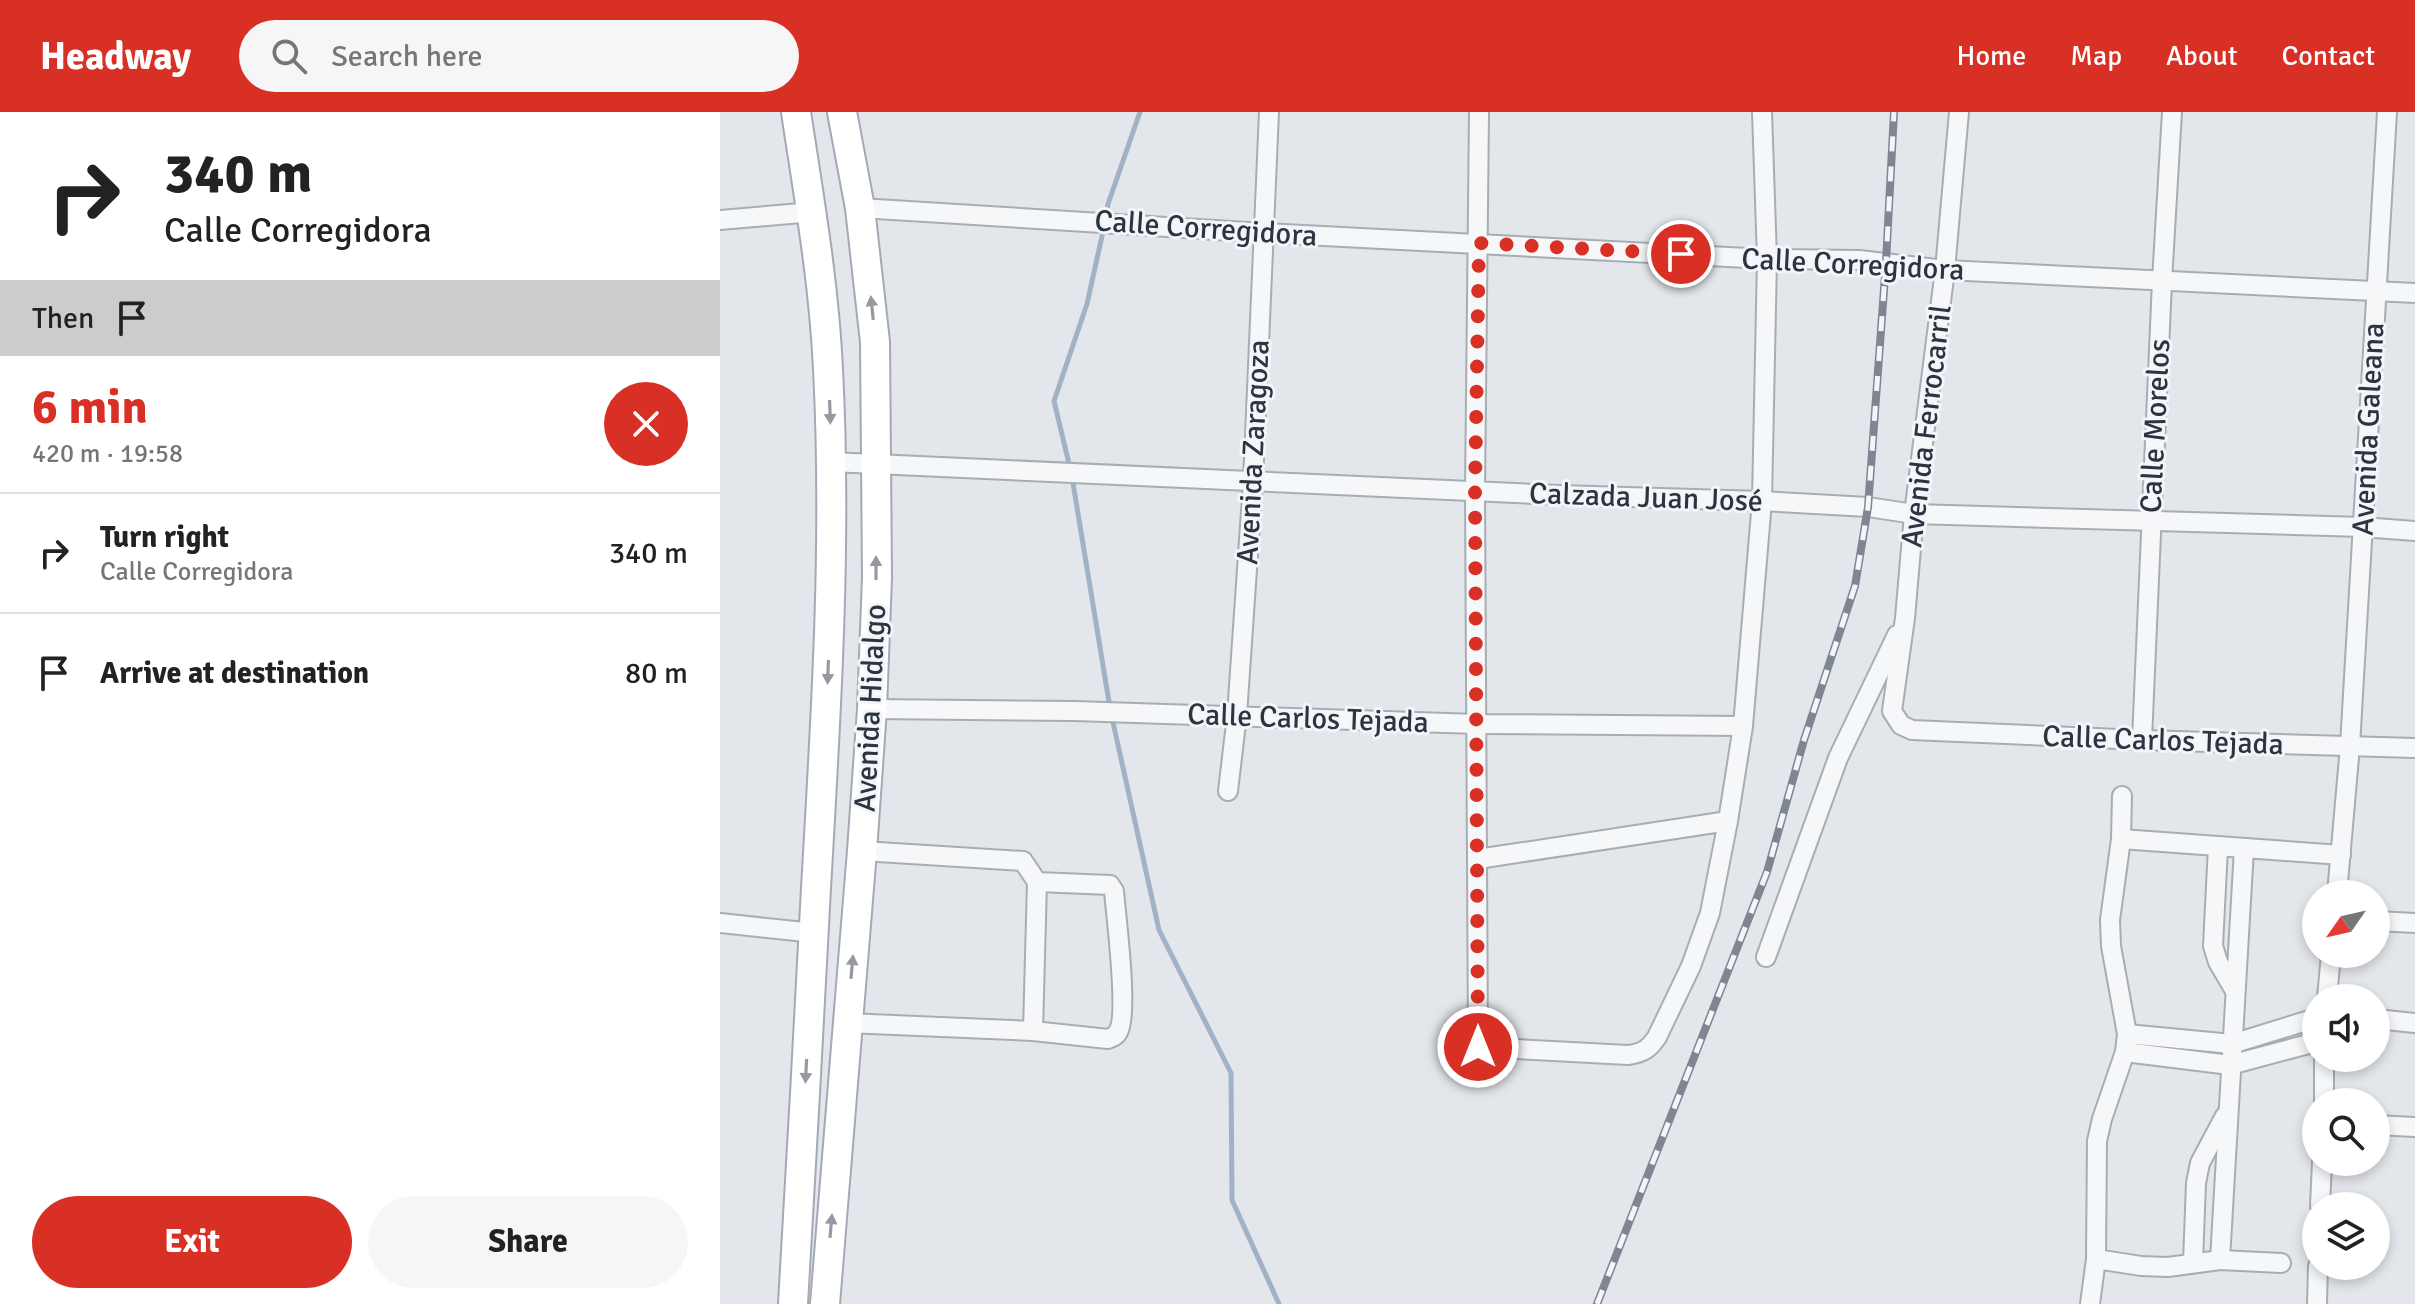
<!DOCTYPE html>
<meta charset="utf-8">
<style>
:root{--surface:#fff;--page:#f6f6f6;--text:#222;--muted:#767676;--line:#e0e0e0;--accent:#d93025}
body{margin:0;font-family:Signika,sans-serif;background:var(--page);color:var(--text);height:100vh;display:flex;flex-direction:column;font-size:30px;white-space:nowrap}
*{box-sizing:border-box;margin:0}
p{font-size:26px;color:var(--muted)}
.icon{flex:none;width:44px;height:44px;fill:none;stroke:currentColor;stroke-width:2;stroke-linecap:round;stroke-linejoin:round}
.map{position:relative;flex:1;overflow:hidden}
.details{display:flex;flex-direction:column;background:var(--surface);width:720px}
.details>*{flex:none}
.top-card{background:#fff;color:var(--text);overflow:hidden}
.needle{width:52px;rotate:236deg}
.buttons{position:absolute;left:1582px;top:768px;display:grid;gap:16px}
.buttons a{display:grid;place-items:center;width:88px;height:88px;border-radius:50%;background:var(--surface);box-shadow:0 4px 12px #0003;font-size:40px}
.pin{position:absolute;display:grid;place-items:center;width:68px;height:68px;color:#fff;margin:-34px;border:4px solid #fff;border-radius:50%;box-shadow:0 2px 8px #0007}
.me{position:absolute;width:88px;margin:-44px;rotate:0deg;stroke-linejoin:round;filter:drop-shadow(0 0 6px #0008)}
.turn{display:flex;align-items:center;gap:28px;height:168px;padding:0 32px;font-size:36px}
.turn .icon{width:104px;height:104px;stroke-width:2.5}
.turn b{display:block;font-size:56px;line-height:68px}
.then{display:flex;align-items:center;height:76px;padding:0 32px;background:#0003;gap:16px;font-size:30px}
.round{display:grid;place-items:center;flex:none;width:84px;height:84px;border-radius:42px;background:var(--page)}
.head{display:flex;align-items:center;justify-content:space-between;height:136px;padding:0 32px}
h1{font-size:48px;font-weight:700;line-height:60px;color:var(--accent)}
.action{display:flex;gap:16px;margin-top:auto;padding:16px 32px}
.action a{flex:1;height:92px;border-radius:48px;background:var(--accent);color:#fff;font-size:32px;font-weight:700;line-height:92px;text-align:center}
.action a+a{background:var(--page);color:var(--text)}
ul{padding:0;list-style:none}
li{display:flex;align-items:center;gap:24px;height:120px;padding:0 32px;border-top:2px solid var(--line)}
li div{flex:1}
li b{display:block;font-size:30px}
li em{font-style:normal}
header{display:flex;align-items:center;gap:48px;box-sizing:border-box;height:112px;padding:0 40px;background:var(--accent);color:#fff}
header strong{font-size:38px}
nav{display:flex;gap:44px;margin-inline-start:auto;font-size:28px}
.search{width:560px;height:72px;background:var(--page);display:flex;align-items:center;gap:20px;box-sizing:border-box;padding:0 28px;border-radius:44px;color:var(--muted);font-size:30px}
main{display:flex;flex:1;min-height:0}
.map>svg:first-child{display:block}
</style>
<header>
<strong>Headway</strong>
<div class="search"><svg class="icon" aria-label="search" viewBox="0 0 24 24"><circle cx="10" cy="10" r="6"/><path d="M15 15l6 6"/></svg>Search here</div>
<nav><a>Home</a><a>Map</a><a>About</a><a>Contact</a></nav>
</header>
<main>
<section class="details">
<div class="top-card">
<div class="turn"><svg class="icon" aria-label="right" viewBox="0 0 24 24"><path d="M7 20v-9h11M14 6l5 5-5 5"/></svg><div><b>340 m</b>Calle Corregidora</div></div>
<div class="then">Then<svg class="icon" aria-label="arrive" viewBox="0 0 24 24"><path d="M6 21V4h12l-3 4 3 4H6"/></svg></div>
</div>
<div class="head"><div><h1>6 min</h1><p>420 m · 19:58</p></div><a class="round" style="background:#d93025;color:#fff"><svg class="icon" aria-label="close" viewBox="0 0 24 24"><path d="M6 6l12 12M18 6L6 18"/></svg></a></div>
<ul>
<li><svg class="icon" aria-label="right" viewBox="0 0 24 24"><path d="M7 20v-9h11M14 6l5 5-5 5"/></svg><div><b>Turn right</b><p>Calle Corregidora</p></div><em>340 m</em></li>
<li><svg class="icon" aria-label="arrive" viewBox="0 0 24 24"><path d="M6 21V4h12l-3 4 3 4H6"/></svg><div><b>Arrive at destination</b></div><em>80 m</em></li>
</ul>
<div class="action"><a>Exit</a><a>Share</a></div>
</section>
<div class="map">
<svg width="1695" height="1192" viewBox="0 0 1695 1192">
<rect width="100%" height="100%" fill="#e3e6ea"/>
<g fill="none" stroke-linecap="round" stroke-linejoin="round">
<g stroke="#a1b2c7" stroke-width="5">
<path d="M386,105l2,-13 32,-92"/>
<path d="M350,356l-16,-67 33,-97 17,-77"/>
<path d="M352,365l38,231"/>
<path d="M392,606l47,212 72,143 1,127 47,104"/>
</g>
<defs>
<g id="street">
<path d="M759,0l-4,379 3,556 150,8c15,-2 21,-6 29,-18l34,-71 19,-53 18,-92 15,-95 19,-225 5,-242 -5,-147"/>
<path d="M1239,0l-14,158 -31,244 -9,104 -13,93 9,14 11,5 230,10 273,8"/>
<path d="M140,96l404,25 503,26 92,1 86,10 470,23"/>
<path d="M0,108l93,-8"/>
<path d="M111,350l728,33 203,6 106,6 46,7 448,13 53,4"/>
<path d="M152,597l202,2 403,13 266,2"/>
<path d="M1422,628l20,-459 10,-169"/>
<path d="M508,679l9,-76 16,-233 16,-370"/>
<path d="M1401,727l220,16"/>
<path d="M1498,735l-5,99 5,16 17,29"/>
<path d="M758,747l250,-38"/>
<path d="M1617,782l13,-148 37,-634"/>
<path d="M1656,809l39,2"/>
<path d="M0,811l94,10"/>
<path d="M1046,845l72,-199 59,-123"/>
<path d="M1607,886l4,-44"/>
<path d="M1656,907l39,4"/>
<path d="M127,911l186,8 75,8c6,-3 7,-2 10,-7 11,-17 -2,-116 -4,-141l-4,-6 -73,-3 -14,-21 -161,-10"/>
<path d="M313,919l4,-149"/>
<path d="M1407,922l105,10 84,-26"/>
<path d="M1405,940l105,13 86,-23"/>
<path d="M1604,990v-44"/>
<path d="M1656,1013l39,2"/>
<path d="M1600,1094l2,-44"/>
<path d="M1376,1147l45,7 27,1 52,-7 61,3"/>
<path d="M1500,1148l24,-411"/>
<path d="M1473,1150l3,-79 4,-20 25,-47"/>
<path d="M1370,1192l6,-45 1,-118 5,-22 23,-67 2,-18 -16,-88 -1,-26 11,-81 1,-43"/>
<path d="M1597,1192l1,-38"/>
</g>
<g id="primary">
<path d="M73,1192c9,-139 15,-277 23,-416 10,-172 21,-346 12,-519 -4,-86 -19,-171 -32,-257"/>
<path d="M105,1192l37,-453 10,-142 5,-132 -2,-235 -15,-134 -18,-96"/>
</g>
</defs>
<use href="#street" stroke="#a8adb4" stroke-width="22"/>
<use href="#primary" stroke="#a3aab5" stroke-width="32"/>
<use href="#street" stroke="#f6f7f9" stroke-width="18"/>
<use href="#primary" stroke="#fff" stroke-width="28"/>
<defs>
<path id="rail" d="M877,1192l170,-432 37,-132 51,-154 13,-79 18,-245 8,-150"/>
</defs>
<use href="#rail" stroke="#7e8593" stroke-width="8"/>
<use href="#rail" stroke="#f3f5f8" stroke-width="5" stroke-dasharray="15" stroke-linecap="butt"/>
</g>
<defs><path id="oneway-solid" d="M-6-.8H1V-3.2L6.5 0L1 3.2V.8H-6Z" transform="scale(2)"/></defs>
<g fill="#9699a0">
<use href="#oneway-solid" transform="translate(152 196) rotate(-96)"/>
<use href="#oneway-solid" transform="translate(110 300) rotate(88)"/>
<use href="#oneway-solid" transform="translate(156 456) rotate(-90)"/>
<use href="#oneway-solid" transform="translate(108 560) rotate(92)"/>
<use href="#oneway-solid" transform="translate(132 855) rotate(-85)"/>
<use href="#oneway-solid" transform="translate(86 959) rotate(93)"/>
<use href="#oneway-solid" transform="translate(111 1114) rotate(-85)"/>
</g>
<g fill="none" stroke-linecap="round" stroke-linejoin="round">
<path stroke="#d93025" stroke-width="14" stroke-dasharray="0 25.2" d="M758,935l-3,-556 4,-248 202,11"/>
</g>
<g text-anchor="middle" stroke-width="6" stroke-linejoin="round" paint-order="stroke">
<g font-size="30" fill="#2c3341" stroke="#f3f5f8">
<text transform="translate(486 116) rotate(4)" y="10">Calle Corregidora</text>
<text transform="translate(1133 152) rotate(3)" y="10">Calle Corregidora</text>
<text transform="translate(1206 314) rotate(-83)" y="10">Avenida Ferrocarril</text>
<text transform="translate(1435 314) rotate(-87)" y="10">Calle Morelos</text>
<text transform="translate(1648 317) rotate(-87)" y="10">Avenida Galeana</text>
<text transform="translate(533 340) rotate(-87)" y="10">Avenida Zaragoza</text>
<text transform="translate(926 385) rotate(2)" y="10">Calzada Juan José</text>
<text transform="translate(150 596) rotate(-87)" y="10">Avenida Hidalgo</text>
<text transform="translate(588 606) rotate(2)" y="10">Calle Carlos Tejada</text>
<text transform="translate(1443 628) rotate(2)" y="10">Calle Carlos Tejada</text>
</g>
</g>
</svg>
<div class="buttons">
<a><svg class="needle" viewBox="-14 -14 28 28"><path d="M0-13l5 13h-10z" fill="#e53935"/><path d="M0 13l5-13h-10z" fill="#767676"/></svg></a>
<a><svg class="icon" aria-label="sound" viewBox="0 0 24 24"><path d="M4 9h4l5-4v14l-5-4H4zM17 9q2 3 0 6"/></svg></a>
<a><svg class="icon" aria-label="search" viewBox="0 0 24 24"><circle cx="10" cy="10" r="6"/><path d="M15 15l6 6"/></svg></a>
<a><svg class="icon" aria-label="layers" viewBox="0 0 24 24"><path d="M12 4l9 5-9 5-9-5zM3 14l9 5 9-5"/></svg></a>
</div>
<div class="pin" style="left:961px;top:142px;background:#d93025"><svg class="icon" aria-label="arrive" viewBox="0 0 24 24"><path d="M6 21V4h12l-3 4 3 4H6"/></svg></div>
<svg class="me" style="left:758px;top:935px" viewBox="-20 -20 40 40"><circle r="17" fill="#d93025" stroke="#fff" stroke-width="3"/><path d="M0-11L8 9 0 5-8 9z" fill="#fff"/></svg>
</div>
</main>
